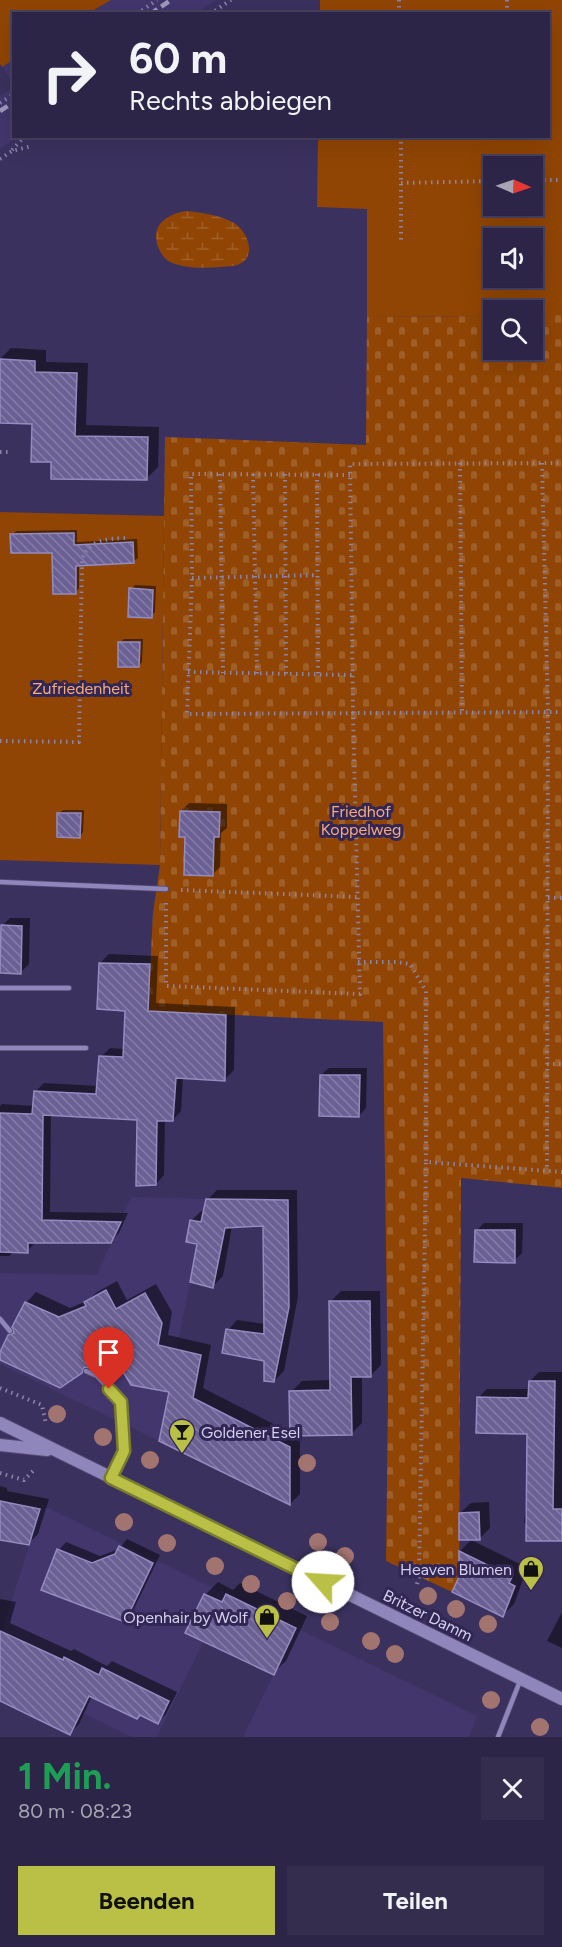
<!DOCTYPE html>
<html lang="de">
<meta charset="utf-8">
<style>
:root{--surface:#2c2547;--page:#342d4e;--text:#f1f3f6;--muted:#a6a5b4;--line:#484260;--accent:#bac045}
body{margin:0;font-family:Figtree,sans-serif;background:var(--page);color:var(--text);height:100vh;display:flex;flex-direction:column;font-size:22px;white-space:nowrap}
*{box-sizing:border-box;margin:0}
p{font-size:20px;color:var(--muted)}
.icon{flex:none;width:33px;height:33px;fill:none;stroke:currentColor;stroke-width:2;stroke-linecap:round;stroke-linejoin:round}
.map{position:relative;height:1737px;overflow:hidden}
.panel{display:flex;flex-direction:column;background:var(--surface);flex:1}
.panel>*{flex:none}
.guide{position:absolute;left:12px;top:12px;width:538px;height:126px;border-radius:0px;box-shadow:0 6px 24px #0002,0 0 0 2px var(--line);background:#2c2547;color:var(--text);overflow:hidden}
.needle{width:39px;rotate:92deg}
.tools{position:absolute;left:483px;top:156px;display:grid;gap:12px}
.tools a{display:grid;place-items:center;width:60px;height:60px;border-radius:0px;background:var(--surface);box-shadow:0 6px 24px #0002,0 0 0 2px var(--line);font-size:30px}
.pin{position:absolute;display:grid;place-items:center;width:51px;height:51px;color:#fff;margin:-62px -26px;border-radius:50% 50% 50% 0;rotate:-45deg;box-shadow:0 0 6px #0007}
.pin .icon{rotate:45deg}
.me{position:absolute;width:66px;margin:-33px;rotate:296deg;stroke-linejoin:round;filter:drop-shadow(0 0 4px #0008)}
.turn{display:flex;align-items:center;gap:21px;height:126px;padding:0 18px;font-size:27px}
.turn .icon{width:78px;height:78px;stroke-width:2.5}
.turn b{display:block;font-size:42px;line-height:51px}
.round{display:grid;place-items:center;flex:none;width:63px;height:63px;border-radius:0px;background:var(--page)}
.headline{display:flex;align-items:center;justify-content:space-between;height:102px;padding:0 18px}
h1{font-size:36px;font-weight:700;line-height:45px;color:#1e9e55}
.action{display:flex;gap:12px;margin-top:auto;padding:12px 18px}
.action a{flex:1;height:69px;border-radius:0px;background:var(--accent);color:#111;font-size:24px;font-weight:700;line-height:69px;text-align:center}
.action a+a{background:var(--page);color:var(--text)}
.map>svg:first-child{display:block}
</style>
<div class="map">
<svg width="562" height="1737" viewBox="0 0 562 1737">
<defs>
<pattern id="wetland-marsh" width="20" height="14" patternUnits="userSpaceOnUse" patternTransform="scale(1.5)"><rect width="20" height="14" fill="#904504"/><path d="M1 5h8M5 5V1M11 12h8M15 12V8" fill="none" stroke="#9f5f29"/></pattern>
<pattern id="cemetery-stones" width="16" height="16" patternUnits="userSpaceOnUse" patternTransform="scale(1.5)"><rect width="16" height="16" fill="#904504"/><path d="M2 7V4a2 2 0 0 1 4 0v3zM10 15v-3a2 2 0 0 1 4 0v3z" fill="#9f5f29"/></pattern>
<pattern id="building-back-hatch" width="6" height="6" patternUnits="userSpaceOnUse" patternTransform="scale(1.5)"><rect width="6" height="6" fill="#6a6093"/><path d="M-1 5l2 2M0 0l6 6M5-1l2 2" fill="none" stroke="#857da8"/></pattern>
</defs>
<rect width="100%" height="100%" fill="#3b315f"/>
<g fill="#42366c">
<path d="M111,0h105l-20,13 -107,1z"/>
<path d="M13,60v24l-11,-17z"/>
<path d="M13,87l1,49 2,1 -16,12v-53z"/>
<path d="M131,1197l75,2 -47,242 -159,-77v-91l97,2z"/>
<path d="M42,1505l184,89 -69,143h-25l-132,-64v-36z"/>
<path d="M296,1628l181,88 -8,21h-226z"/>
</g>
<g fill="#904504" fill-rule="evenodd">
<path d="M0,0h111l-22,13 -75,1 -1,46 -11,7 -2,-3z"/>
<path d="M320,0h242v315h-29l-1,-5h-38l-1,6 -126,1v-108l-50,-2 1,-70 231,-1v-122l-229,-1zM494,166h38v40h-38zM494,238h38v40h-38z"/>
<path d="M0,512l164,4 -4,349 -160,-5z"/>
</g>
<path fill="url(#wetland-marsh)" d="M185,211c16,1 35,4 49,12 12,7 22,29 9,39 -6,5 -15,4 -22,5 -16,1 -36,2 -51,-5 -7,-4 -10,-10 -13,-18 -5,-20 10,-29 28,-33z"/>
<path fill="url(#cemetery-stones)" d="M533,315h29v873l-101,-10 -2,399 -7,15 -66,-31 2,-163 -5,-376 -235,-11 5,-98 7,-48 5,-428 201,8 1,-128 126,-1 1,34h38z"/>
<g fill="#0007">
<path d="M11,348l35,2v12l42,1 -2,62 73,2 -1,40 -12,12 -93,-18 -19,-39 -34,-1v-62z"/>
<path d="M77,530v12l60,-3 1,19 -4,3 -55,3v24l-3,4 -23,-41 -41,-16 4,-4z"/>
<path d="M135,585l21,1 -1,26 -4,4 -20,-27z"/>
<path d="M124,639h19l-1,23 -3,4 -19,-24z"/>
<path d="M189,803l38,1v24l-6,5 -1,34 -8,8 -31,-64z"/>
<path d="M63,810h21l-1,22 -3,4 -21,-23z"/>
<path d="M10,918h20l-1,46 -8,8 -19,-46z"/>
<path d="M109,954l49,2 -2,47 79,4 -1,63 -9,9 -42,-2 -2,34 -8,9h-8l-1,55 -8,9 -18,-66 -87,-4 -1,98 78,1 -9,20 -9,9h-74l-9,9h-13l-5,5h-9v-150l2,-2 32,2 1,-14 9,-9 54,3 3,-29 9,-9 15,1 1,-40 -26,-46z"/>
<path d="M329,1068h38l-1,40 -7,8 -38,-41z"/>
<path d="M217,1190h80l1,106 -14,75 -10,10 -8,-21 -38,-30 9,-10 28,4 -1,-99 -32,1 -9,50 -10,10 -22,-65 10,-10 4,1 2,-12z"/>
<path d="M484,1223h39l-1,30 -8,8 -38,-30z"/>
<path d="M117,1281l10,19 29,-16 16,28 -4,23 43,10 -8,43 88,45v-41l11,-11 29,-1 -1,-78 11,-11h39l1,74 -11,11h-8v47l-11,11h-57l6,3v57l-10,10 -120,-113 -57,-41 -26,16 -6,6 -81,-14 10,-22 5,-5 11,-28 10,-11 34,16 19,-8 8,-8z"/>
<path d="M539,1372h23v168l-38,-17 4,-33 1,-57 -51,-35 9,-9h43v-8z"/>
<path d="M0,1486l7,2v3l42,8 -11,35 -10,10 -28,-5z"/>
<path d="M489,1502l1,26 -11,11 -19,-26 11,-10z"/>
<path d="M127,1539l33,16 -28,58 -7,7 -66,-70 7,-8 34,14 19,-7z"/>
<path d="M471,1540l51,25 -3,7 6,2 -11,30 -11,11 -43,-37v-27z"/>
<path d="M218,1582l15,8 7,-7 67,33 -21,45 -13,12 -86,-41 19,-38z"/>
<path d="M0,1599l16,3 -6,21 61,28 3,-2 33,17 5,-5 65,31 -11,22 -8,8 -66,-26 -13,28 -9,9 -70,-34v-57l3,-10 -3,-1z"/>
<path d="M562,1612v36l-15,-7z"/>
</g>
<g fill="url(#building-back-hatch)" stroke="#948bc1" stroke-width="1.5">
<path d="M0,359l35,2v11l42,1 -2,63 73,1 -1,43 -96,-1v-17h-20l1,-38 -32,-1z"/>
<path d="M74,533v12l59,-3 1,21 -58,3v28h-23l-1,-41h-41l-1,-19z"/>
<path d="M129,588l24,2 -1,28 -24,-1z"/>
<path d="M118,642h22l-1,25h-21z"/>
<path d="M180,811l40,1 -1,25h-5l-1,39 -29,-1 1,-38h-6z"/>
<path d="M57,813h24l-1,25 -23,-1z"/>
<path d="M1,925l21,1 -1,48 -21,-1z"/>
<path d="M99,963l51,1 -2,47 78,4 -1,66 -49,-3 -3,43h-16l-1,64 -20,1 1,-66 -94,-5 -1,105 79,2 -10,21h-83v10l-28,-1v-139l32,1 2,-23 62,3 3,-38 24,1 2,-46 -28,-2z"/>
<path d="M320,1075h40l-1,42 -40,-1z"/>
<path d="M206,1199l82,1 1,107 -15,75 -10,-1v-20l-42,-8 4,-24 38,5 -1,-108 -38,2 -12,60 -23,-6 7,-38 -11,-2 4,-22 11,2z"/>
<path d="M475,1230h40v33l-41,-1z"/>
<path d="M106,1290l10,19 29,-16 17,30 -4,22 43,10 -8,43 97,49v58l-131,-64 10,-49 -38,-7 -19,-32 -22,15 -6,-1 -2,6 -22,15 -60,-28v-8l8,-17 6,-2 -2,-6 13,-25 34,15 27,-11 -2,-4z"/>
<path d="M329,1301h41l1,76h-20l1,58 -62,1 -1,-45 41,-1z"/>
<path d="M529,1381h26l-2,128h9v32h-36l1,-107 -51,-1 1,-36 51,1z"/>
<path d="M0,1501l40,8 -11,36 -29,-5z"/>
<path d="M479,1512l1,28h-21v-27z"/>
<path d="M119,1546l34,17 -28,59 -84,-32 16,-41 35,14 23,-9z"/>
<path d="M459,1551l53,26 -3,6 6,3 -12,31 -51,-25 7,-15z"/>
<path d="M204,1594l18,8 4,-8 70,34 -22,47 -89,-42z"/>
<path d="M0,1631l63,29 1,-3 35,18 3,-7 67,33 -11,23 -18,-9 -3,4 -48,-23 -19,39 -70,-34z"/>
</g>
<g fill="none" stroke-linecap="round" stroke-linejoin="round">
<defs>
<g id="service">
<path d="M0,882l166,7"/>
<path d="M0,988h69"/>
<path d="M0,1048h86"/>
<path d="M0,1319l10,12"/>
<path d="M86,1371l11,5 24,26 3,49 -13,26"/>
<path d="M498,1737l22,-56"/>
</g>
<g id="secondary">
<path d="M0,1423l562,276"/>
<path d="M0,1445l47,5"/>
</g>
</defs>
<use href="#service" stroke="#554b73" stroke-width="6"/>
<use href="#secondary" stroke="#554b73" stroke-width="14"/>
<g stroke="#8b84a9" stroke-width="4" stroke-dasharray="1.5 4.5" stroke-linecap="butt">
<path d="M399,0v14"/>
<path d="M507,0v14"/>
<path d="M137,14l20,-14"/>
<path d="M210,14l21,-14"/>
<path d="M0,103l14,-9"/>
<path d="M401,136v106"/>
<path d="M12,150l13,-14"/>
<path d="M0,159l12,-8 20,-5"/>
<path d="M532,180h30"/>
<path d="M401,183l93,-2"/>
<path d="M0,452h8"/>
<path d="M460,463l2,249"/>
<path d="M542,463l6,249 -1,458"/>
<path d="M220,474l3,199"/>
<path d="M253,474l4,200"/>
<path d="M285,474l1,200"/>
<path d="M317,474l1,201"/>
<path d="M350,475l-159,-1 1,104 -5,136 375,-2"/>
<path d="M192,578l126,-3"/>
<path d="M188,672l164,3"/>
<path d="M0,741l79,1 3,-183c8,-20 25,-20 44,-21"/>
<path d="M181,890l176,7"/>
<path d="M548,898h14"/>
<path d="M166,903v83l194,8 -7,-281 -3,-249 212,-1"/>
<path d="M358,962h38l14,2 16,27v171l136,10"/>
<path d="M547,1064h15"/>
<path d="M0,1388l42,17 4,19"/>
<path d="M0,1473l24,7 11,-11"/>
<path d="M417,1584l2,-8 7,-414"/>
</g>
<use href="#service" stroke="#8f86bb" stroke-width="4.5"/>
<use href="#secondary" stroke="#8f86bb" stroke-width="12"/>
<g stroke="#9f99bc" stroke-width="4.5" stroke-dasharray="9 4.5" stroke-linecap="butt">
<path d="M150,14l21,-14"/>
<path d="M0,111l14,-9"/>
</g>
</g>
<g fill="#a27470">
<circle cx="57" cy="1414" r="9"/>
<circle cx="103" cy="1437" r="9"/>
<circle cx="150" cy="1460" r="9"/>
<circle cx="307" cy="1463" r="9"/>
<circle cx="124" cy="1522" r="9"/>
<circle cx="318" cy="1542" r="9"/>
<circle cx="167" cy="1543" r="9"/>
<circle cx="345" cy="1556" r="9"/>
<circle cx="215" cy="1566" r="9"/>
<circle cx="251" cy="1584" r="9"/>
<circle cx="428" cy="1596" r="9"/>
<circle cx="287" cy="1601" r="9"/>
<circle cx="456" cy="1609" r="9"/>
<circle cx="330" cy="1622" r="9"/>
<circle cx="488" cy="1624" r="9"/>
<circle cx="371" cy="1641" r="9"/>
<circle cx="395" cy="1654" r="9"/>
<circle cx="491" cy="1700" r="9"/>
<circle cx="540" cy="1727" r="9"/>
</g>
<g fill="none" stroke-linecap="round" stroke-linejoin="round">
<defs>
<path id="route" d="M109,1389l12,13 3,49 -13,27 212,104"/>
</defs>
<use href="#route" stroke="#797d2d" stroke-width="15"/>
<use href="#route" stroke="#bac045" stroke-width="10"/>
</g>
<defs>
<symbol id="bar-pin" viewBox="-11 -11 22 30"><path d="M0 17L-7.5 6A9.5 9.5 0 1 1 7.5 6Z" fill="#bac045" stroke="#312654"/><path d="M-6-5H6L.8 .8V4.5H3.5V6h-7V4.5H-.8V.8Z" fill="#111"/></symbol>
<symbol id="shop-pin" viewBox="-11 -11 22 30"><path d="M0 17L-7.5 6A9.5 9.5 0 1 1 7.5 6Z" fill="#bac045" stroke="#312654"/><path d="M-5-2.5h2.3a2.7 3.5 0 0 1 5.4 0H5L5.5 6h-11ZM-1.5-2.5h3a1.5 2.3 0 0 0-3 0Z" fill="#111"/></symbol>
</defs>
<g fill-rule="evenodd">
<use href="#bar-pin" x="167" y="1417" width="30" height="40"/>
<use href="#shop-pin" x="516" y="1554" width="30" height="40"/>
<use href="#shop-pin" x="252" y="1602" width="30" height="40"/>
</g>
<g text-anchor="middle" stroke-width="6" stroke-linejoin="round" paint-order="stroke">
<g font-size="16" fill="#f7ab7d" stroke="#312654">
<text x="81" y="694">Zufriedenheit</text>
<text x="361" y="817">Friedhof<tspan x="361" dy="18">Koppelweg</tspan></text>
</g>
<g font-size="16" fill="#d4d0ed" stroke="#312654" text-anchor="end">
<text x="201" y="1438" text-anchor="start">Goldener Esel</text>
<text x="512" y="1575">Heaven Blumen</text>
<text x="248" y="1623">Openhair by Wolf</text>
</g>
<g font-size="16" fill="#d4d0ed" stroke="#312654">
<text transform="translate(428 1615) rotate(26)" y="6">Britzer Damm</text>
</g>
</g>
</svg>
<div class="tools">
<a><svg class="needle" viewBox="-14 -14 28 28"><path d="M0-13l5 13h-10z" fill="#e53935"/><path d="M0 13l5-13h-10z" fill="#a6a5b4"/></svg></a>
<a><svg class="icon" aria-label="sound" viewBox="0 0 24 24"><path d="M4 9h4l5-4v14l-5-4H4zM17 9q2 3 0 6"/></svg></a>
<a><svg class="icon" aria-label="search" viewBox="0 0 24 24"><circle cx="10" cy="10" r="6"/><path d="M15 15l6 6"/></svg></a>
</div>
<div class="pin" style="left:109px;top:1389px;background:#d93025"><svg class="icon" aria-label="arrive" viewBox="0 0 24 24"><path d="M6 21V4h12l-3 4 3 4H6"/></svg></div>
<svg class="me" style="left:323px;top:1582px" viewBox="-20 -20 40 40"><circle r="19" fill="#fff"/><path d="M0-13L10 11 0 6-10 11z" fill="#bac045"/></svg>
<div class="guide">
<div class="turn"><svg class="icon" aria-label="right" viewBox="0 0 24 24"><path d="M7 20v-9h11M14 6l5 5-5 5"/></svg><div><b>60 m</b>Rechts abbiegen</div></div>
</div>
</div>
<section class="panel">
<div class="headline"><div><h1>1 Min.</h1><p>80 m · 08:23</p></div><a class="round"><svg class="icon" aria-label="close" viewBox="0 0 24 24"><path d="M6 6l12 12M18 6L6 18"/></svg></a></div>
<div class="action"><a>Beenden</a><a>Teilen</a></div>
</section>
